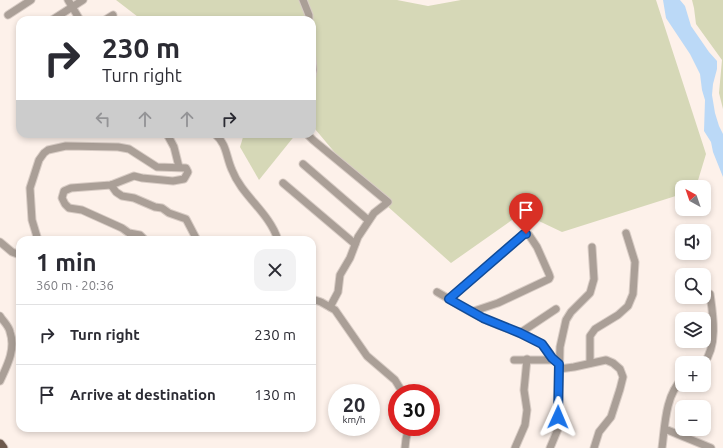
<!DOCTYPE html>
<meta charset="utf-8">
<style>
:root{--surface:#fff;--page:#f2f2f3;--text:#2b2b33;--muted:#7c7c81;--line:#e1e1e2}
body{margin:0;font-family:Ubuntu,sans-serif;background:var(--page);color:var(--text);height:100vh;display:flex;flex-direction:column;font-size:15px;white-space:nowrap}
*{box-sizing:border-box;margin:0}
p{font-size:13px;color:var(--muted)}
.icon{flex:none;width:22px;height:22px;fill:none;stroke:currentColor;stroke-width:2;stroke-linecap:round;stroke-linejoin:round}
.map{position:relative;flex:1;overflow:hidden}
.side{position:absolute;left:16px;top:236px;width:300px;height:196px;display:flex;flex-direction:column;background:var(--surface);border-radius:12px;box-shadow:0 2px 6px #0003}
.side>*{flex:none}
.hud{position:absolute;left:16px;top:16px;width:300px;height:122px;border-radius:12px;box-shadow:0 2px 6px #0003;background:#fff;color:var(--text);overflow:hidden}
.needle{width:26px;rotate:320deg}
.fabs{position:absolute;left:675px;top:180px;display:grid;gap:8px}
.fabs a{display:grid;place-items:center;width:36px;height:36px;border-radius:8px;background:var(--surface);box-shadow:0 2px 6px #0003;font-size:20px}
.speed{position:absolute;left:328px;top:384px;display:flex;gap:8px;font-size:20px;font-weight:700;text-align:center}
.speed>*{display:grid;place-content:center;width:52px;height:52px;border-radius:50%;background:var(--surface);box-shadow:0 2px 6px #0003;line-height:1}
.speed small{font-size:10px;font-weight:400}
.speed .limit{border:6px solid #d22;background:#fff;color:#111}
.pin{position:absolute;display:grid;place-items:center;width:34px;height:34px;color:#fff;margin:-41px -17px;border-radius:50% 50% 50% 0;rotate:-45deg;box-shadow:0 0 4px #0007}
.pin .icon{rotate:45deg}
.me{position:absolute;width:44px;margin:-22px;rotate:1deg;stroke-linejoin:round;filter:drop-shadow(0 0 3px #0008)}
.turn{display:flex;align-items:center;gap:14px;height:84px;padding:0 20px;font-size:18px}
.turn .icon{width:52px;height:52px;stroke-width:2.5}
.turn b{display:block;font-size:28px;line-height:34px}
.lanes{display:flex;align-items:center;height:38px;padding:0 20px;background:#0003;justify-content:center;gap:20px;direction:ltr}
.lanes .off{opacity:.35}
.round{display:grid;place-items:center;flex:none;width:42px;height:42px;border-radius:12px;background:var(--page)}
.summary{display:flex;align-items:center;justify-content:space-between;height:68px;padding:0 20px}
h1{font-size:24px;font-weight:700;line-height:30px}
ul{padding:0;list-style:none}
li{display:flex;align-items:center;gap:12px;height:60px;padding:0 20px;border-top:1px solid var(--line)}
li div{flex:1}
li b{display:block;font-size:15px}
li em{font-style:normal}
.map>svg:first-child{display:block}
</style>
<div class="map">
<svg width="723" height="448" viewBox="0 0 723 448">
<rect width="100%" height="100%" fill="#fdf1ea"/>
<g fill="#d6d8b7">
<path d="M116,0h281l31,6 33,-6h195l50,154 -10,33h-14v7l-120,38 -40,-19 -71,50 -93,-83 -43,-51 -3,1v-110h-170z"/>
<path d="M692,0h31v109l-4,-16 3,-33 -26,-36 -2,-16z"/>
<path d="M244,134h52l-37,46 -19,-33z"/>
</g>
<path fill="#bbd9f7" d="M663,0h17l5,6 6,20 18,26 8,9v8l-4,15 -1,11 3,18 4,13 4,8v43l-10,-25 -2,-10 -7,-11 1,-31 -3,-10 -2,-16 -10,-20 -24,-36z"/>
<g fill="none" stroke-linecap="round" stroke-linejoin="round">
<defs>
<g id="minor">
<path d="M68,0l12,20"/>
<path d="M303,0l6,15v5"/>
<path d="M8,15l23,-15"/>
<path d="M52,20l31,-20"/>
<path d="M105,20l8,-5"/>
<path d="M312,58l1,12 -1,6"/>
<path d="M167,134l7,13 5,20"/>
<path d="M215,134c12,10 11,23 17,36 10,26 37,42 46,70"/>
<path d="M307,134l6,6 75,62 -14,11 -16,24 -8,21 -10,17 -2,17 -8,15"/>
<path d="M303,164l65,56"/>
<path d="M283,183l72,61"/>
<path d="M111,185l5,7 6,4 12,2 21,9 7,1 7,5 17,6 11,21"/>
<path d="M38,240l-6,-20 -2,-32 9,-28 5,-7 4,-3 18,-4 52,1 11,2 28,18 29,1 2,4 -4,7 -11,2 -31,-3 -8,-2 -23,9 -40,3 -7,3 -2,7 3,6 4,4 13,2 40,18 7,5 11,2 5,5"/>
<path d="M0,242l12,10 8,3"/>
<path d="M437,292l12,7"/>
<path d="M312,299l9,3 14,8 32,46 28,24 8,13"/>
<path d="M471,312l27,-9 51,-24 1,-2 -1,-3 -12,-27 -8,-12 -5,-1 -75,65c14,9 28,17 44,24 18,8 52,14 59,35l-1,2h-37"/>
<path d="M0,316c3,5 9,10 10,16 6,17 -3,34 -10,49"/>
<path d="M520,333l36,-24"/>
<path d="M590,363v-27l5,-7 23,-14 10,-9 5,-12 2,-32 -9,-29"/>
<path d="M704,363c14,-18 9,-48 6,-69"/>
<path d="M559,369l15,-2 32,-7 7,3 7,6 3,8 -3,12 -9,28 -12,15 -5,16"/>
<path d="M665,429l46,19"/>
<path d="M405,448l1,-9 3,-12"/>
<path d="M515,448l10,-23 2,-15 -3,-20 3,-31"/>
<path d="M550,448l8,-19 2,-82 6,-27 5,-8 19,-19 4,-14 -2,-32"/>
<path d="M662,448c3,-22 3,-52 20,-69"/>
</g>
<path id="major" d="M0,444l3,4"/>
</defs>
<use href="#minor" stroke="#d8ccc5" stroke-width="9"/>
<use href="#major" stroke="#d8ccc5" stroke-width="11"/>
<use href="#minor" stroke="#aa9f97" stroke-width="7"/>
<use href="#major" stroke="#6d594c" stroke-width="9"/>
</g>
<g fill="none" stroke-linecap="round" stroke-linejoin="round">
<defs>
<path id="route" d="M526,234h-2l-75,65 34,19 37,15 22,11 10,14 7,6 -1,53"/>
</defs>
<use href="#route" stroke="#114b97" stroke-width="10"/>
<use href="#route" stroke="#1a73e8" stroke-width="7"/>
</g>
</svg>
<div class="fabs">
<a><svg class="needle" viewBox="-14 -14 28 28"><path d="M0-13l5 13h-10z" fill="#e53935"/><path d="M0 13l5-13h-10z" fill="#7c7c81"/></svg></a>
<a><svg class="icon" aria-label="sound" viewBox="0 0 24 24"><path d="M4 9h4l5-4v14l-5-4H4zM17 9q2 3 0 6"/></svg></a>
<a><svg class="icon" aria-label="search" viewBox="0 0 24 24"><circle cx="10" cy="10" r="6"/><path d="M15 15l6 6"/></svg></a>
<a><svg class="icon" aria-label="layers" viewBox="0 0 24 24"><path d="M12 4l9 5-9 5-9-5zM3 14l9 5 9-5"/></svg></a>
<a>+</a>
<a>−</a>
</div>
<div class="speed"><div>20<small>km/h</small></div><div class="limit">30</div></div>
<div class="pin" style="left:526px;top:234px;background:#d93025"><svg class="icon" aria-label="arrive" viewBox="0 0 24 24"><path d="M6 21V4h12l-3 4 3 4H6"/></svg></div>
<svg class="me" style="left:558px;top:417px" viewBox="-20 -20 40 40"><path d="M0-17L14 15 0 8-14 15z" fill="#1a73e8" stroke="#fff" stroke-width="4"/></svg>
<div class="hud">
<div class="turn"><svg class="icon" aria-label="right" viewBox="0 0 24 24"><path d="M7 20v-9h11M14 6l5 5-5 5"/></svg><div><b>230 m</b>Turn right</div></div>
<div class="lanes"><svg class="icon off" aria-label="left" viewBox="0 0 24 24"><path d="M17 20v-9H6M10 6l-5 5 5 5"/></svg><svg class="icon off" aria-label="ahead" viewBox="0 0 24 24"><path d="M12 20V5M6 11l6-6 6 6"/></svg><svg class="icon off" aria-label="ahead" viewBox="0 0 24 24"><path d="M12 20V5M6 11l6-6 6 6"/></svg><svg class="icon" aria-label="right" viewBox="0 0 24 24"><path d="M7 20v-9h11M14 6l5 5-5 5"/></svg></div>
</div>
<section class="side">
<div class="summary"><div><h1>1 min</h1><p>360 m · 20:36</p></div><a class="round"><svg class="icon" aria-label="close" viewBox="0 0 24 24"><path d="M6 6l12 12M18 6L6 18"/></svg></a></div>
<ul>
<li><svg class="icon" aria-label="right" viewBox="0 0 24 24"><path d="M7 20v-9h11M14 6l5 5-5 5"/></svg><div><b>Turn right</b></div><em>230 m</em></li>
<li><svg class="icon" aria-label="arrive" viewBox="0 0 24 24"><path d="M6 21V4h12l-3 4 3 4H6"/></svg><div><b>Arrive at destination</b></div><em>130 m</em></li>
</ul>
</section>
</div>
